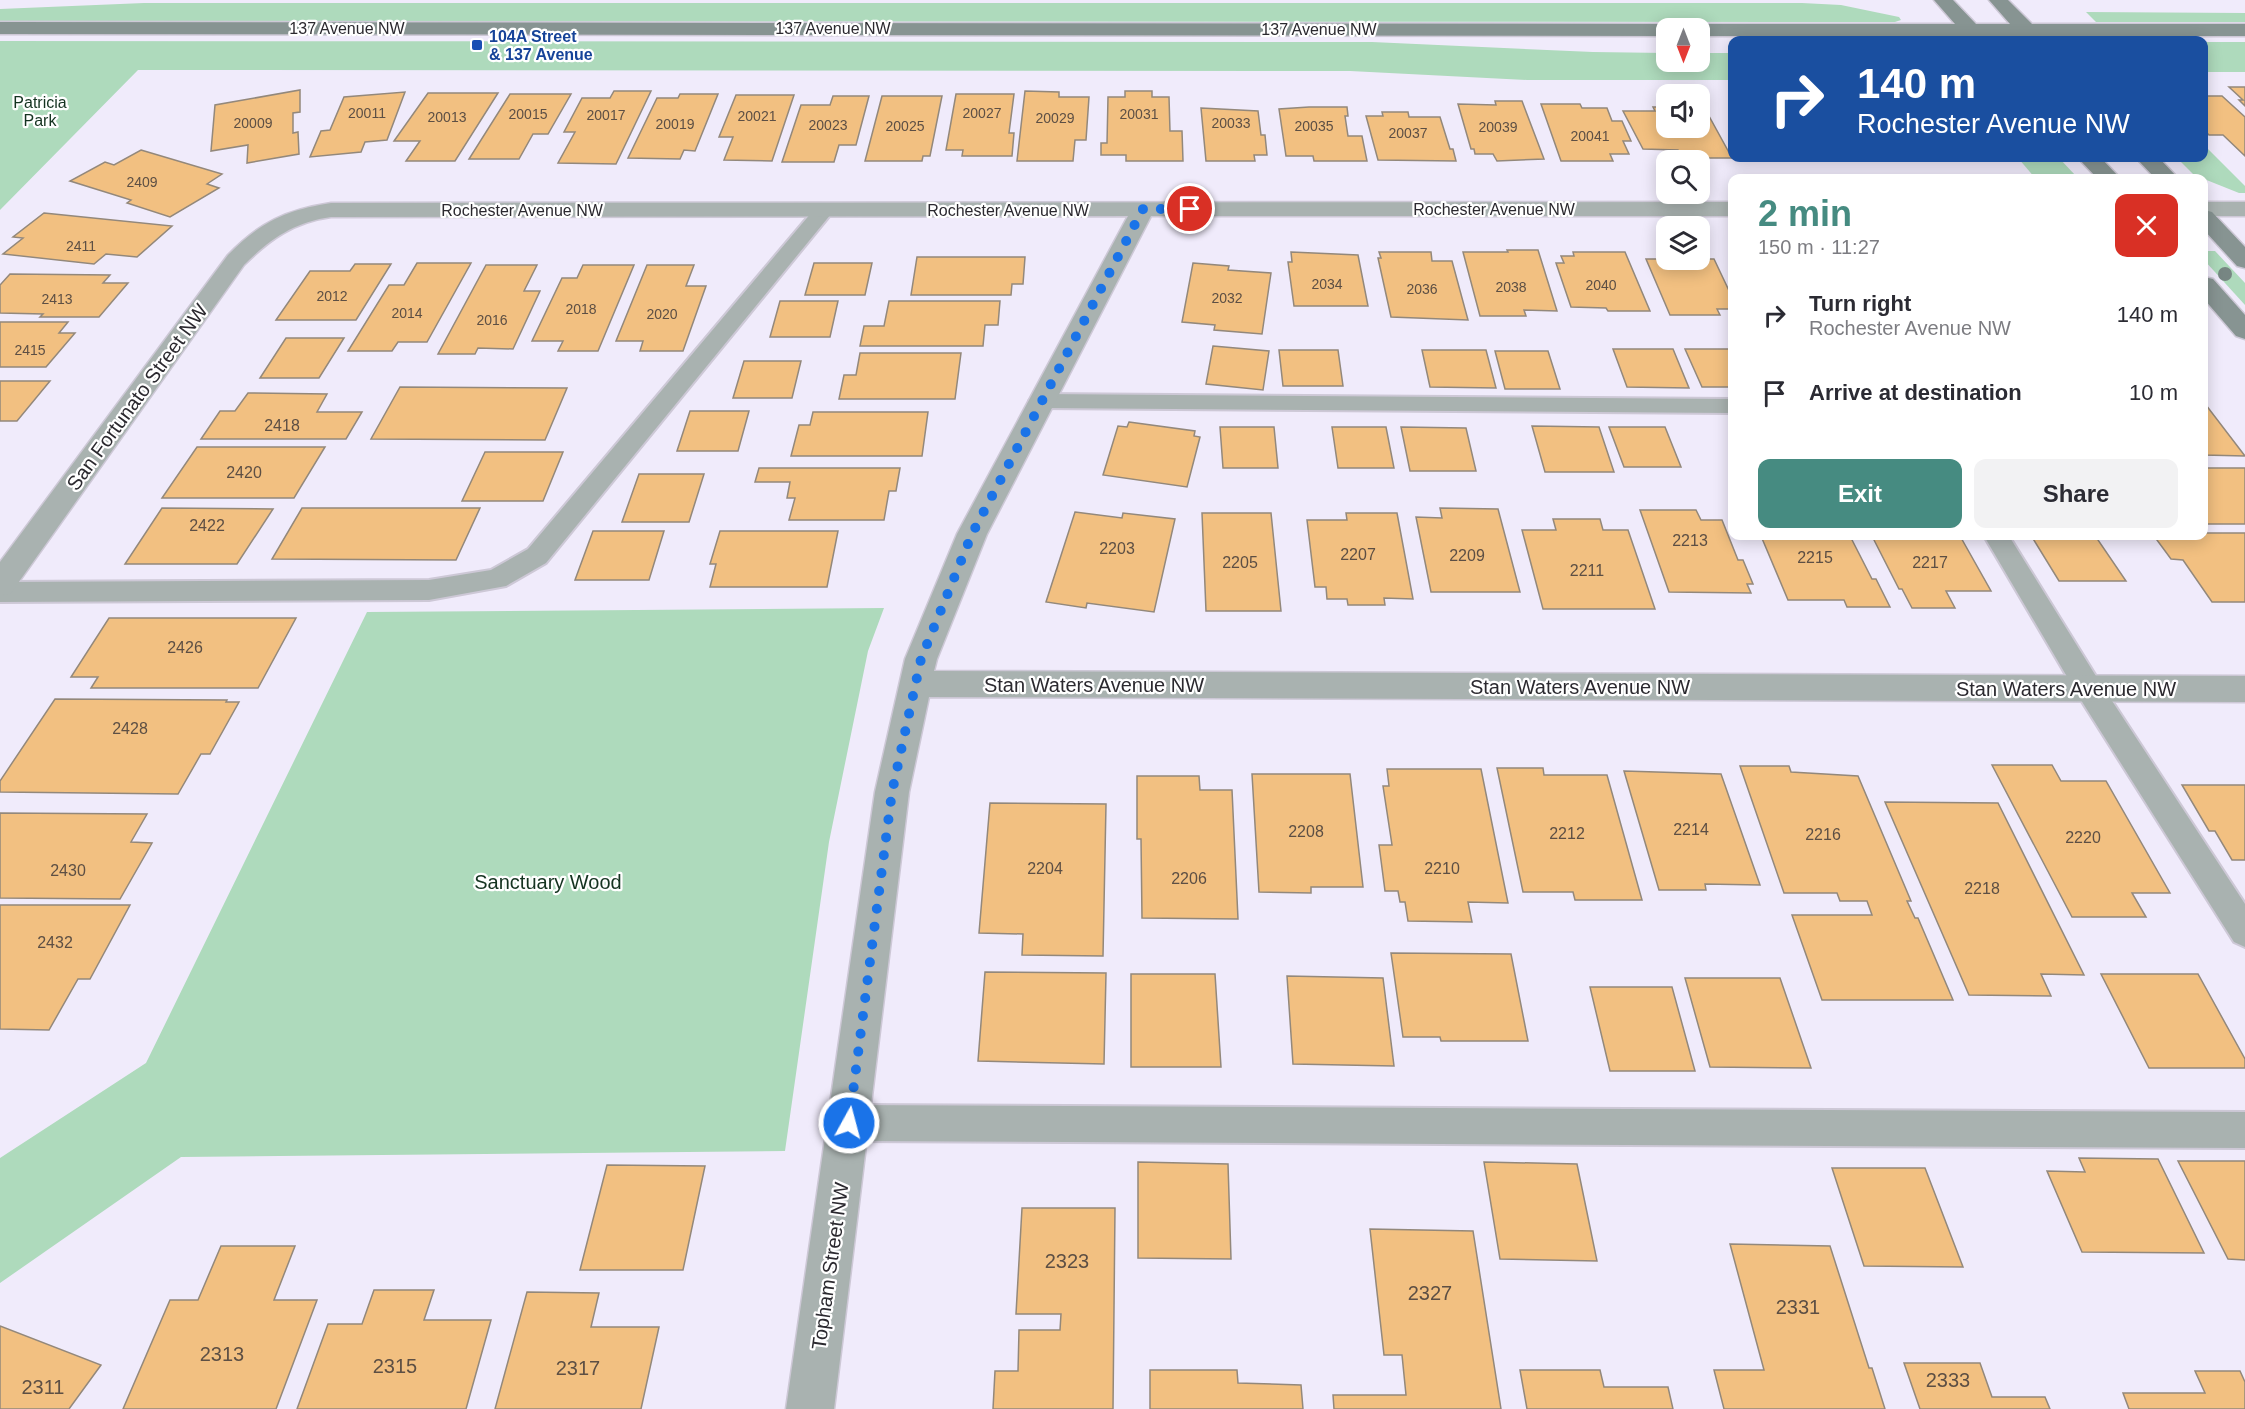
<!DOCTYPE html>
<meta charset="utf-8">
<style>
:root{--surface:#fff;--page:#f2f2f3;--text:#2b2b33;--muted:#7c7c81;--accent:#468b81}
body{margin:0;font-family:Helvetica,sans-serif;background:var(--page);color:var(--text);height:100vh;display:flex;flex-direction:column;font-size:22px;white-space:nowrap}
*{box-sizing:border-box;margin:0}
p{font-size:20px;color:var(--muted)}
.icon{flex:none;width:33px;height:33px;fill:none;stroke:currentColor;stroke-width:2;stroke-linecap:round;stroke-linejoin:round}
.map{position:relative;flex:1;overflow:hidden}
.sheet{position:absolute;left:1728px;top:174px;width:480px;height:366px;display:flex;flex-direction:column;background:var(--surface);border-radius:12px;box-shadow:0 3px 15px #0003}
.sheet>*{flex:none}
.top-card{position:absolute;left:1728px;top:36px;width:480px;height:126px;border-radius:12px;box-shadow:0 3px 15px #0003;background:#1a4fa0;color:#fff;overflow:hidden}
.needle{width:39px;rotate:180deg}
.tools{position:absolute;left:1656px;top:18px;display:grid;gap:12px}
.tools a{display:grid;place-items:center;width:54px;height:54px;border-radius:12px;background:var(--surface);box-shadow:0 3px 15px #0003;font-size:30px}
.pin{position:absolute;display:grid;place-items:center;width:51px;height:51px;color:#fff;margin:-26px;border:3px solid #fff;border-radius:50%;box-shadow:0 2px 6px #0007}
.me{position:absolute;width:66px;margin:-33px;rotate:7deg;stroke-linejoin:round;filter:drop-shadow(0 0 4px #0008)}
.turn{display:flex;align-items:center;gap:21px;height:126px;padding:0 30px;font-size:27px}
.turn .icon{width:78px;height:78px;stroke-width:2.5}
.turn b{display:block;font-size:42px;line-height:51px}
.round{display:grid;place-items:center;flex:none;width:63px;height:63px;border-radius:12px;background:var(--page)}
.summary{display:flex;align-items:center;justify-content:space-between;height:102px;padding:0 30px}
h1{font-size:36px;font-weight:600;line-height:45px;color:var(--accent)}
.primary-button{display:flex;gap:12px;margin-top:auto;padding:12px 30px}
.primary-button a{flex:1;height:69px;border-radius:12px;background:var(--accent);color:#fff;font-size:24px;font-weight:600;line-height:69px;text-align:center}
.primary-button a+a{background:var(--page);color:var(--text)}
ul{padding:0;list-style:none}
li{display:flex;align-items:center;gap:18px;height:78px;padding:0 30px}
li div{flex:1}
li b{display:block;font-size:22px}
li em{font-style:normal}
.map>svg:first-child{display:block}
</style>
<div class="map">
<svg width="2245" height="1409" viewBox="0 0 2245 1409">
<rect width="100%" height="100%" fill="#f0ebfb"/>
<g fill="#aedabc">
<path d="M144,3h1658l39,2 58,12 2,3 -6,2 -1895,-1v-12z"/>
<path d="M2086,12l159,1v9h-149z"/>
<path d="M0,41l1372,1 221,10 73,1v9h34v-9h32v27h-205l-177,-9 -1212,-1 -138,140z"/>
<rect x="2204" y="42" width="41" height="30"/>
<path d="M2204,145l41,41v7h-6l-45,-18 -17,-17h27z"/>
<path d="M2018,158h41l17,18 -2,2h-39z"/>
<path d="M2204,251h11l30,32v22l-41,-45z"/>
<path d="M884,608l-16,43 -39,191 -44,309 -604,6 -181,126v-125l146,-95 221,-451z"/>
</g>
<g fill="#f2c081" stroke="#93887b" stroke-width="1.5">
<path d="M2229,87h16v19l-6,-6h4z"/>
<path d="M300,90v22l-7,1v20l5,-1 1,22 -52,9 1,-18 -37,6 4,-46z"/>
<path d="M614,91h37l-35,73 -58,-1 17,-31h-11l18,-34h28z"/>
<path d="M1025,91l34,1v5h30l-3,43h-11l-2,21h-56z"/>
<path d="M1125,91h27v6h17l1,34h12l1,30h-57v-6h-25v-12h6l1,-46h17z"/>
<path d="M405,92l-18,48 -22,2 -4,10 -51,5 11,-26 9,-1 14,-33z"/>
<path d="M428,93h70l-43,68h-49l14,-20h-26z"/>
<path d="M510,94h61l-23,40h-15l-14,25h-50z"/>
<path d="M680,94h38l-23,57 -11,-1 -4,9 -52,-1 29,-60h21z"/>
<path d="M956,94h58l-5,39h5l-2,23h-50l1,-6h-17z"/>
<path d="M736,95h58l-22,66 -48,-1 9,-23h-14z"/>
<path d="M833,96h36l-13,49h-17l-5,17h-52l19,-57h29z"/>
<path d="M882,96h60l-12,60h-7l-1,5h-57z"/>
<path d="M2204,96h18l23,21v39l-22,-21h-14l-5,-5z"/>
<path d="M1495,101h27l22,58 -47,2 -4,-7h-18l-1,-5h-3l-13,-45 38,1z"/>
<path d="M1541,104h39l2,4h25l5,13h10l9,20h-8l6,13h-19l3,7h-52z"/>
<path d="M1309,107h38l1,9h-3l3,20h14l5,25h-53l-1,-5h-27l-7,-47z"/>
<path d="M1653,107h13v21h34v-21h4l28,51h-50l-4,-8 -35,-1 -20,-38h32z"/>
<path d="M1201,108l57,3 3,24h4l2,20h-13l1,6h-49z"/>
<path d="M1382,112h26l1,5h31l10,32h3l3,12 -78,-1 -12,-44h17z"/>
<path d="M141,150l81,24 -15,10 12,4 -49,29 -43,-14 4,-3 -61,-19 35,-19 9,3z"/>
<path d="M1934,158h45l3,3h-46z"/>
<path d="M44,213l128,13 -35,31 -31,-3 -12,10 -91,-10 20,-16 -10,-1z"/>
<path d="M1507,250h31l19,61 -33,-1 2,6h-46l-17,-64h45z"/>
<path d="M1291,252l67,3 10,51h-74l-6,-44h4z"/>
<path d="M1379,252h52l1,9h20l16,59 -77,-3 -13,-59h3z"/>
<path d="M1573,252h52l25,59h-42l-2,-3 -35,-1 -15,-44h8l-3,-7h13z"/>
<path d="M917,257h108l-2,27h-11l-1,11h-100z"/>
<path d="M1646,259h68l18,38v12h-15l3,6h-50z"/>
<path d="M417,263h54l-44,79h-29l-6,9h-44l41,-66h15z"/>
<path d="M814,263h58l-7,32h-60z"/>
<path d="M1193,263l36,3 -1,4 43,3 -9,61 -48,-4 1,-5 -33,-3z"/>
<path d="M355,264h36l-35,56h-80l34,-49h40z"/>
<path d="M486,265h51l-13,26h16l-27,58 -35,-1 -3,6h-37z"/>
<path d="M583,265h51l-36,86h-40l5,-10h-31l30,-63h15z"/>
<path d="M647,265h47l-8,21h20l-23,65h-43l3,-10h-27z"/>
<path d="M10,274l100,1 -7,8h25l-29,34h-59l3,-3 -43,-1v-28z"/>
<path d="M780,301h58l-8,36h-60z"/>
<path d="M889,301h111l-2,24h-13l-2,21h-123l4,-20h20z"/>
<path d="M0,322h68l-9,11h16l-29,34h-46z"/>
<path d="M286,338h58l-25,40h-59z"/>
<path d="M1213,346l56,5 -6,39 -57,-6z"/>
<path d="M1613,349h60l16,39 -62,-1z"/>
<path d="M1685,349h47v38h-30z"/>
<path d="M1279,350h59l5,36h-60z"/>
<path d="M1422,350h64l10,38 -66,-1z"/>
<path d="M1495,351h53l12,38h-55z"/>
<path d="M860,353h101l-6,46h-116l5,-24h12z"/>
<path d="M744,361h57l-9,37h-59z"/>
<path d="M0,381h50l-33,40h-17z"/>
<path d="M400,387l167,1 -22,52 -174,-1z"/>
<path d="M248,393l79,1 -10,18h45l-16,27h-145l19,-28h15z"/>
<path d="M2204,405h2l39,51 -41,-1z"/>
<path d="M690,411h59l-11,40h-61z"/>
<path d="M813,412h115l-6,44h-131l8,-31h11z"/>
<path d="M1129,422l66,9 -1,5 6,1 -13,50 -84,-12 15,-49 9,1z"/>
<path d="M1532,426l67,1 15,45h-69z"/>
<path d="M1220,427h54l4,41h-55z"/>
<path d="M1332,427h54l8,41h-56z"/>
<path d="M1401,427l65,1 10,43h-66z"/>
<path d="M1609,427h56l16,40h-57z"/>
<path d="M197,447h128l-31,51h-132z"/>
<path d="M485,452h78l-20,49h-81z"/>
<path d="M759,468h141l-4,23h-7l-5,29h-95l6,-22h-8l3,-16h-35z"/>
<rect x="2204" y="468" width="41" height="56"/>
<path d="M639,474h65l-15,48h-67z"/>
<path d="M162,508l111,1 -36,55h-112z"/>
<path d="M302,508h178l-24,52 -184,-1z"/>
<path d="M1440,508l58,1 22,83h-89l-15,-75 26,1z"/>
<path d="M1640,510h56l5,10h21l16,40h5l10,24h-6l4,9 -82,-1z"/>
<path d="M1075,512l47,6 1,-5 52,6 -21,93 -67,-9 -1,5 -40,-6z"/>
<path d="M1202,513h69l10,98h-75z"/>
<path d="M1346,513h51l16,86 -29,-1 1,7h-37l-1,-6h-20l-1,-12h-11l-8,-67h40z"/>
<path d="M1553,519h47l3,11h25l27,79h-112l-21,-79h34z"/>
<path d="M593,531h71l-15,49h-74z"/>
<path d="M720,531h118l-11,56h-117l6,-23h-6z"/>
<path d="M2204,533h41v69h-33l-29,-42 -12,-1 -17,-23h50z"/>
<path d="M1761,536h89l22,43h4l14,28h-43l-3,-7h-56z"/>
<path d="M1872,536h88l31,55h-45l9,17h-43l-10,-19h-3z"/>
<path d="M2032,537h64l30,44h-67z"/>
<path d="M109,618h187l-38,70h-167l7,-11h-27z"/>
<path d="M55,699l172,1 -1,2h13l-29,52h-9l-23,40 -178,-2v-11z"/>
<path d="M1992,765h60l9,16h45l64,112h-38l14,24h-74z"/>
<path d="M1740,766h49l2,6 67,4 53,125h-4l8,17h3l35,82h-131l-30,-85h80l-5,-14h-27l-3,-8h-53z"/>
<path d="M1497,768h46l1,7h63l35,125h-67l-2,-8h-50z"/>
<path d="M1387,769h94l27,134 -40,-1 4,20 -64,-1 -3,-19h-5l-2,-11h-13l-6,-46h13l-9,-59h6z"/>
<path d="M1624,771l97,3 39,111 -55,-1 1,6h-47z"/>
<path d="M1252,774h98l13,113h-52v6l-52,-1z"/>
<path d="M1137,776h62l1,14h32l6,129 -96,-1 -1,-79h-4z"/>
<path d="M2182,785h63v75h-13l-17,-29h-6z"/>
<path d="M1885,802l113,1 86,172 -43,-1 10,22 -82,-1z"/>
<path d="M990,803l116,1 -3,152 -81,-1 1,-21 -44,-1z"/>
<path d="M0,813l147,1 -16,28 21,1 -32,56 -120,-1z"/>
<path d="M0,905h130l-40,74h-12l-29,51 -49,-1z"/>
<path d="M1391,953l120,1 17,87h-87l-1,-4h-37z"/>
<path d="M985,972l121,1 -2,91 -126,-3z"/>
<path d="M1131,974h84l6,93h-90z"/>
<path d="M2101,974h97l47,85v9h-96z"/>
<path d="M1287,976l96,2 11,88 -101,-2z"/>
<path d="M1685,978h95l31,90 -101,-1z"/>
<path d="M1590,987h82l23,84h-85z"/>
<path d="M2079,1158l79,1 46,94 -122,-1 -35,-81 38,1z"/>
<path d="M2178,1161h67v99l-17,-1z"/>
<path d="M1138,1162l90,2 3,95 -93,-1z"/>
<path d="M1484,1162l93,2 20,97 -97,-2z"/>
<path d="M607,1165l98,1 -22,104h-103z"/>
<path d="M1832,1168h93l38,99 -99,-1z"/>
<path d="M1022,1208h93l-2,201h-120l2,-38h23l1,-41h41l1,-16h-45z"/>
<path d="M1370,1229l103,2 28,178h-167l-1,-14h73l-4,-40h-18z"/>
<path d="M1730,1244l100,2 39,122h3l13,41h-161l-10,-39h50z"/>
<path d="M221,1246h74l-21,54h43l-41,109h-153l47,-109h28z"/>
<path d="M374,1290h60l-10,30h67l-25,89h-169l31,-85h34z"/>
<path d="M527,1292l72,1 -8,34h68l-18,82h-146z"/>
<path d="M0,1326l101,39 -32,44h-69z"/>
<path d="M1904,1363h76l12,34h53l5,12h-130z"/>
<path d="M1150,1370h87l1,13 63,2 2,24h-153z"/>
<path d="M1520,1370h80l4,17h64l5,22h-146z"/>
<path d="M2195,1371h45l5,11v27h-116l-6,-16h82z"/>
</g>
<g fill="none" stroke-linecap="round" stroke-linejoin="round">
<defs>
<g id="lane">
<path d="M824,204l7,2 3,4 -3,4 -285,349 -40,23 -77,14 -429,2v-20l429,-2 62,-10 37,-21 289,-343z"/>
<path d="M1041,394l691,5v14l-691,-5 -8,-2 -4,-5 4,-5z"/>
<path d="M1984,536h25l90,145 146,223v43l-11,-5 -155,-245z"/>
<path d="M849,1105l1396,7v36l-1396,-7 -13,-5 -5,-13 5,-13z"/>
</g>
<g id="street">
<path d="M1732,202v14h-581l-164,318 -50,125 -3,12 1311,5v26l-1316,-5 -20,95 -75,617h-48l89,-617 30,-133 52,-125 171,-318 -797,1c-37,5 -61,22 -87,48l-233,328 -11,3v-34l228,-307c32,-33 58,-45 103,-52z"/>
<rect x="2204" y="202" width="41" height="14"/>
</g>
<g id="secondary">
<path d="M1934,0h19l23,24h34l-21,-24h19l24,24h213v12h-202l1,4h-18l-5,-4h-34l1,4h-18l-5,-4h-265v-8h-9l9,-4h255z"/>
<path d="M0,22l1666,2 9,4h-9v8l-1666,-2z"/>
<path d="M2078,158h23l19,20h-23z"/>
<path d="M2136,158h23l19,20h-23z"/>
<path d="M2204,210l8,2 33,35v21l-8,-2 -33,-36z"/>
<path d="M2204,277l9,2 32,36v24l-9,-3 -32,-37z"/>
</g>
</defs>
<use href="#lane" stroke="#cdc8d6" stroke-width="4"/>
<use href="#street" stroke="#cdc8d6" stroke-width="3"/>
<use href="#secondary" stroke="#cdc8d6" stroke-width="3"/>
<use href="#lane" fill="#a9b2b0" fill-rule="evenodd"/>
<use href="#street" fill="#a9b2b0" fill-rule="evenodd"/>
<use href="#secondary" fill="#879492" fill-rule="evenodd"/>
</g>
<circle fill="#778683" cx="2225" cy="274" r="7"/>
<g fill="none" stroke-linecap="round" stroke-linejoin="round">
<path stroke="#1a73e8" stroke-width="10" stroke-dasharray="0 18" d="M849,1123l43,-331 29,-133 51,-125 171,-325h47"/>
</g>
<rect fill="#1a4fb4" stroke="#fff" stroke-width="2" x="471" y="39" width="12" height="12" rx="3"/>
<g text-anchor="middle" stroke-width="4.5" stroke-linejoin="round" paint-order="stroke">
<g font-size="14" fill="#5d4f44">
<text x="367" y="118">20011</text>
<text x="982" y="118">20027</text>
<text x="528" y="119">20015</text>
<text x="1139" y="119">20031</text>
<text x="606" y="120">20017</text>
<text x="757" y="121">20021</text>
<text x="447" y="122">20013</text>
<text x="1055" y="123">20029</text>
<text x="253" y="128">20009</text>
<text x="1231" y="128">20033</text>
<text x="675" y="129">20019</text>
<text x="828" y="130">20023</text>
<text x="905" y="131">20025</text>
<text x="1314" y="131">20035</text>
<text x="1498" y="132">20039</text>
<text x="1408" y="138">20037</text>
<text x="1590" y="141">20041</text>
<text x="142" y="187">2409</text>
<text x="81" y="251">2411</text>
<text x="1327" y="289">2034</text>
<text x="1601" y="290">2040</text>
<text x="1511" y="292">2038</text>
<text x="1422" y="294">2036</text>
<text x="332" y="301">2012</text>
<text x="1227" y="303">2032</text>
<text x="57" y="304">2413</text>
<text x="581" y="314">2018</text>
<text x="407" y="318">2014</text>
<text x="662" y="319">2020</text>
<text x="492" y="325">2016</text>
<text x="30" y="355">2415</text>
</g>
<g font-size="16" fill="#2b292f" stroke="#fff">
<text x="347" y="34">137 Avenue NW</text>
<text x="833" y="34">137 Avenue NW</text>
<text x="1319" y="35">137 Avenue NW</text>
<text x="1494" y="215">Rochester Avenue NW</text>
<text x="522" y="216">Rochester Avenue NW</text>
<text x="1008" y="216">Rochester Avenue NW</text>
</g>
<g font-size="16" font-weight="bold" fill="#164399" stroke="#fff" text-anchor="start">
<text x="489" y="42">104A Street<tspan x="489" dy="18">&amp; 137 Avenue</tspan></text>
</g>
<g font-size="16" fill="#143320" stroke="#fff">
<text x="40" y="108">Patricia<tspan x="40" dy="18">Park</tspan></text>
</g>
<g font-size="16" fill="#5d4f44">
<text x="282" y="431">2418</text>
<text x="244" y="478">2420</text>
<text x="207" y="531">2422</text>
<text x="1690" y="546">2213</text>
<text x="1117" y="554">2203</text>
<text x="1358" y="560">2207</text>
<text x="1467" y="561">2209</text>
<text x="1815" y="563">2215</text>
<text x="1240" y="568">2205</text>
<text x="1930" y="568">2217</text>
<text x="1587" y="576">2211</text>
<text x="185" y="653">2426</text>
<text x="130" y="734">2428</text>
<text x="1691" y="835">2214</text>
<text x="1306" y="837">2208</text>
<text x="1567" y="839">2212</text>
<text x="1823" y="840">2216</text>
<text x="2083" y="843">2220</text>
<text x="1045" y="874">2204</text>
<text x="1442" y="874">2210</text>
<text x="68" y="876">2430</text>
<text x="1189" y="884">2206</text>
<text x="1982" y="894">2218</text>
<text x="55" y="948">2432</text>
</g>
<g font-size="20" fill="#2b292f" stroke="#fff">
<text transform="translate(137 397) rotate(-54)" y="7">San Fortunato Street NW</text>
<text x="1094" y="692">Stan Waters Avenue NW</text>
<text x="1580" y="694">Stan Waters Avenue NW</text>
<text x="2066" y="696">Stan Waters Avenue NW</text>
<text transform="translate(830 1266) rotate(-82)" y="7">Topham Street NW</text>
</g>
<g font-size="20" fill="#143320" stroke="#fff">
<text x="548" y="889">Sanctuary Wood</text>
</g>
<g font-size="20" fill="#5d4f44">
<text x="1067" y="1268">2323</text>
<text x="1430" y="1300">2327</text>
<text x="1798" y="1314">2331</text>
<text x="222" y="1361">2313</text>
<text x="395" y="1373">2315</text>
<text x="578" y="1375">2317</text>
<text x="1948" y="1387">2333</text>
<text x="43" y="1394">2311</text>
</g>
</g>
</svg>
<div class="tools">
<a><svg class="needle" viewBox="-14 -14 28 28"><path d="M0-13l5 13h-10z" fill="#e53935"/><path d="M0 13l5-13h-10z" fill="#7c7c81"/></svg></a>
<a><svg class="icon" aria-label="sound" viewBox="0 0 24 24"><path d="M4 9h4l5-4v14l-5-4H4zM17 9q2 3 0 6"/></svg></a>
<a><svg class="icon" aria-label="search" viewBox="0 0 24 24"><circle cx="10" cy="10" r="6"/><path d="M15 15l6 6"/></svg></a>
<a><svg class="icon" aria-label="layers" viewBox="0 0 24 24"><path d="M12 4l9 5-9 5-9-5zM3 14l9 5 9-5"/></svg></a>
</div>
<div class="pin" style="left:1190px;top:209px;background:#d93025"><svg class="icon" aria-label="arrive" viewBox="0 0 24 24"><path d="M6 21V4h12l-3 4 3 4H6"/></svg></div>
<svg class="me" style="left:849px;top:1123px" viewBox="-20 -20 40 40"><circle r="17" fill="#1a73e8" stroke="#fff" stroke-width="3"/><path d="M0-11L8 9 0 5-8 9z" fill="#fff"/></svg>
<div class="top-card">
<div class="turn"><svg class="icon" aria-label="right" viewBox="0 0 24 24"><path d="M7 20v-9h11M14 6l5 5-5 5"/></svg><div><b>140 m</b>Rochester Avenue NW</div></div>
</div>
<section class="sheet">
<div class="summary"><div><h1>2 min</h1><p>150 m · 11:27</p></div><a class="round" style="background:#d93025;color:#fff"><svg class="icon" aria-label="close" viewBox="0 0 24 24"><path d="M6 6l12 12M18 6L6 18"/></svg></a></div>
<ul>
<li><svg class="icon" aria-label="right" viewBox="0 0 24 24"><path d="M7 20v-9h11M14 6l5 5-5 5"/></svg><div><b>Turn right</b><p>Rochester Avenue NW</p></div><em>140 m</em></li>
<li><svg class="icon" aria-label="arrive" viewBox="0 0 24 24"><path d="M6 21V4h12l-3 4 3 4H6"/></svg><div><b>Arrive at destination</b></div><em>10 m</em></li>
</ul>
<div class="primary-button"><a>Exit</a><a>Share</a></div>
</section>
</div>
